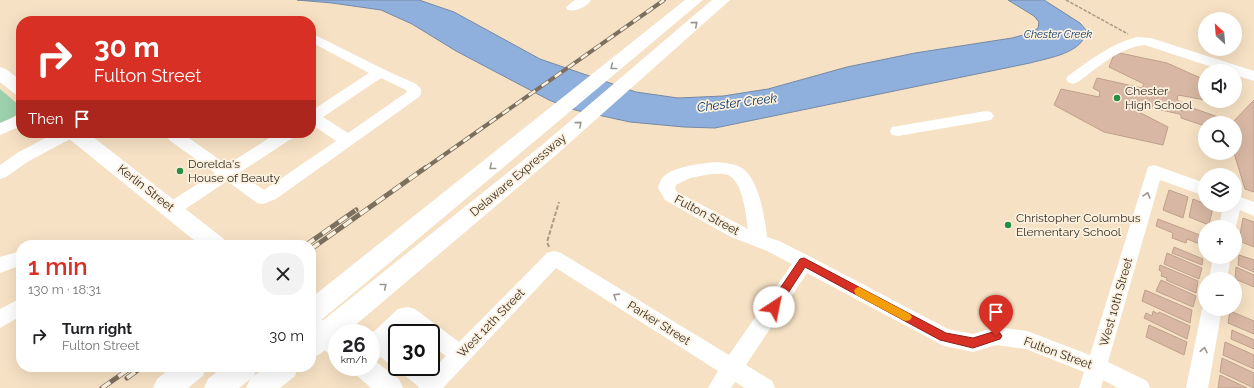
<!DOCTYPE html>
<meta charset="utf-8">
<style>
:root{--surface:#fff;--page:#f2f2f2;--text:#202124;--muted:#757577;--accent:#d93025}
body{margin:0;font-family:Raleway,sans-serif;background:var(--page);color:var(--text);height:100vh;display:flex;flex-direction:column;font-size:15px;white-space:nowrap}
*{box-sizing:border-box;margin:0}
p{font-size:13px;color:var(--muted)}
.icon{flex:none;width:22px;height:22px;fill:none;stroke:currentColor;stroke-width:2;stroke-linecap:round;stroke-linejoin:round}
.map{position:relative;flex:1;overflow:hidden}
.details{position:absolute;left:16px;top:240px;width:300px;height:132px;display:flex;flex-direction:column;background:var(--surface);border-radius:16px;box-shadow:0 4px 16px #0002}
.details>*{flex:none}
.guide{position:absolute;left:16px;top:16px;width:300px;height:122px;border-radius:16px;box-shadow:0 4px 16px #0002;background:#d93025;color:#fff;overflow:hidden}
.needle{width:26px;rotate:334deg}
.tools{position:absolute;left:1198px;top:12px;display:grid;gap:8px}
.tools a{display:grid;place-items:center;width:44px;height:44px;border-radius:50%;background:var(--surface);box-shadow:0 4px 16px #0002;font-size:20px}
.speed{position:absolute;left:328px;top:324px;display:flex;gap:8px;font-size:20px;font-weight:700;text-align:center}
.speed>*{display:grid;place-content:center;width:52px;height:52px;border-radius:50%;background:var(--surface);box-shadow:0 4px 16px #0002;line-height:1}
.speed small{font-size:10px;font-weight:400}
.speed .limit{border:2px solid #111;border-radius:6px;background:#fff;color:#111}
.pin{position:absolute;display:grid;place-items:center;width:34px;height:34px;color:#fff;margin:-41px -17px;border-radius:50% 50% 50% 0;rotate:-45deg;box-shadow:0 0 4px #0007}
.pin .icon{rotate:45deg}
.me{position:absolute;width:44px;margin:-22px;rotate:34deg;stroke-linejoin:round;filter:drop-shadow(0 0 3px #0008)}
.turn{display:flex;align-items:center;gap:14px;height:84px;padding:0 12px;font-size:18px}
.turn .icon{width:52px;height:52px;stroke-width:2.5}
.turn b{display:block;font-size:28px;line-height:34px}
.then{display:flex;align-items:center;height:38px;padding:0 12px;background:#0003;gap:8px;font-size:15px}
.round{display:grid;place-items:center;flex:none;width:42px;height:42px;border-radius:16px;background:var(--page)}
.overview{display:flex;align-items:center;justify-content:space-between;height:68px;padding:0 12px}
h1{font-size:24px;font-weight:600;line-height:30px;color:var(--accent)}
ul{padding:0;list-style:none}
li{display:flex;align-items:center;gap:12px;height:56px;padding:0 12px}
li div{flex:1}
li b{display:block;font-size:15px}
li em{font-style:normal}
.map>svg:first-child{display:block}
</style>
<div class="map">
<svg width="1254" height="388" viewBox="0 0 1254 388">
<rect width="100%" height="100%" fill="#f6e1c4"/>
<path fill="#9dd1ae" d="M0,89l21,18v6l-21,11z"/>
<path fill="#8fb0dc" stroke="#7589a5" d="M297,0h122l35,12 86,47 96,33 42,6 45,-2 45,-7 79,-22 68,-14 97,-15 19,-5 7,-5 1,-6 -5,-6 -26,-16h36l36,23 6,7c-1,23 -38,28 -56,33l-315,65 -31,-1 -54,-5 -55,-12 -26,-10 -93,-49 -44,-27 -31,-14 -49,-7z"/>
<g fill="#d8b8a4" stroke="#bea08c">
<path d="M1115,52l52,11 38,17v20l-27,-5 -1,5 6,3 -3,8 3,-1 1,-5 40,14 -1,4h-18v3l-24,-8v-3l-2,-1 -44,-10 -2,5 35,18 -5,18 -59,-13 -50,-27 7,-16 38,8 1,-5 -7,-4 4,-10 45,10 2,-4 -35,-17z"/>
<path d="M1254,100v92l-9,-3 -11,-36 1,-30h-3z"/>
<path d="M1169,190l19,7 -5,21 -20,-8z"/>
<path d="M1193,199l20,8 -4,18 -20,-8z"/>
<path d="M1243,218l11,4v25l-15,-6z"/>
<path d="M1158,219l47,18v9l-18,-7 -1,4 -14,-5 1,-5 -17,-7z"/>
<path d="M1174,247l29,12 -1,6 -30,-12z"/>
<path d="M1167,253l35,15 -3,11 -35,-15z"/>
<path d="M1239,255l15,5v12l-16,-7z"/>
<path d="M1160,265l38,16 -2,12 -30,-13 1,-2 -6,-2 1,-4 -3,-2z"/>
<path d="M1236,267l18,8v12l-19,-8z"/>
<path d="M1161,280l35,16 -3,11 -37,-16z"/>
<path d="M1145,290l47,20 -2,13 -48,-22z"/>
<path d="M1153,311l5,3 1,-2 31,14 -3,13 -43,-21 2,-5 6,3z"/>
<path d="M1230,311l24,10v13l-26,-11z"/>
<path d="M1149,325l38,17 -3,13 -38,-18z"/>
<path d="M1232,330l22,10v9l-23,-10z"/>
<path d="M1225,342l29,13v14l-31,-14z"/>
<path d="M1222,358l32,15v15l-34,-16z"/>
<path d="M1220,375l27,13h-29z"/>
</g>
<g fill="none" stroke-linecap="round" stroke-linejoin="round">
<g stroke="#d0bda4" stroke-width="18" stroke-dasharray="18 10" stroke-linecap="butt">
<path d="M391,342l6,-6"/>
<path d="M431,353l3,-3"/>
</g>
<path stroke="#aa9b85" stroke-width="1.5" stroke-dasharray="3.5 1.5" stroke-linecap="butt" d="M1066,0l62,34"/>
<path stroke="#aa9b85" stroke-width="2" stroke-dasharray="4.5 2" stroke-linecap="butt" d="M549,247l-2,-5 12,-40"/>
<g fill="#fff" fill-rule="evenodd">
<path d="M575,0h16c-4,7 -16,12 -24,10l-1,-3z"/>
<path d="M311,33l72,36 33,15 5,5v5l-2,3 -143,102 -13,5 -6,-1 -30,-22 -49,33 -6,2 -6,-2 -3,-5 3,-5 49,-31 -46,-33 -2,-4 2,-3h13l45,32 50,-32h19l-2,4 -55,36 25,17 72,-49 -25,-17v-13l58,-38 -58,-31zM381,78l25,12 1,2 -59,41 -25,-16z"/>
<path d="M1137,37l14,1 103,33v10l-19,-6v-4h-11l-79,-26c-26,2 -47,23 -67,37l-5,2 -5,-2 -2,-3 2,-3c22,-16 42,-32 69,-39z"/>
<path d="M986,111l5,1 3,4 -3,4 -93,16 -6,-1 -2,-4 2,-4 6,-1z"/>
<path d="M21,114v12l-21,9v-12z"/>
<path d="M55,133h21l-2,4 -45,24 -23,16 -6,2v-14l17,-12z"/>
<path d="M718,162c8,1 17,2 24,6 17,11 23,50 25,69l12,4 32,16 137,72 25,5 23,-7 31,4 63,24 58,-188 6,-2 51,18v13l-45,-16 -52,182 39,19 3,7h-32l-15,-8 -2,8h-22l5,-16 -58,-23 -30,-4 -23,7 -29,-6 -137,-73 -61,92 26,16 3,7h-30l-10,-6 -4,6h-23l10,-17 -162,-103 -113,120h-25l1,-1 -16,-13 -3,-7h26l5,4 15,-15 -15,-11v-12h-15l-9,-7 -8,7h-2v2l-6,6 6,5 1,21 -8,-2 -9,-8 -10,5v-28l27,-25 10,-2 7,2 44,33 88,-89 7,-2 7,2 168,102 63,-91 -25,-13 -36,-14 -66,-37 -7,-12c1,-3 3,-9 5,-11 11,-11 40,-14 55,-15zM711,174c6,0 14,-1 19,2 13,8 16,39 18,53l-71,-37 -2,-4 1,-3 14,-7z"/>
<path d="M1235,195l19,7v14l-14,-6 -5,20v-3h-16l4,-22h12z"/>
<path d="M21,251v14l-21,8v-16z"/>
<path d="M1213,257h18l-4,22h-18z"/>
<path d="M21,298v18l-21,12v-19z"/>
<path d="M1205,303v6h17l-14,79h-22l16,-79z"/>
</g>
<g fill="#fff" fill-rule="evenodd">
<path d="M0,67l6,2 15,12v15l-6,-2 -15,-12z"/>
<path d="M65,133h23l136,106 3,6h-27l-132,-107z"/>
<path d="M311,315l9,3 20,15h-3v23l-9,-3 -17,-13z"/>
<path d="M371,358l28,21 4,9h-32l-15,-13 -4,-8h19z"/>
</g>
<g fill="#fff" fill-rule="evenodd">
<path d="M685,0h18l-383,321 -9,3v-26z"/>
<path d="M712,0h18l-174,155 -210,178h-9v7l-17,14 -9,4v-28l231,-185z"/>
<path d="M172,367h34l-3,9 -15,12h-35l4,-9z"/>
<path d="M223,367h34l-3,9 -15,12h-35l4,-9z"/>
<path d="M265,367h33l-3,9 -15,12h-34l4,-9z"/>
</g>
<defs>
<path id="rail-far1" d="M424,169l240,-169"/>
<g id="rail">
<path d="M306,245l50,-35"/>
<path d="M311,249l114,-81"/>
<path d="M127,378l15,-11"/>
<path d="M102,388l30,-21"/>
</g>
</defs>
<use href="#rail-far1" stroke="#7c6f5e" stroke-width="4"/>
<use href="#rail" stroke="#7c6f5e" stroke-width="5"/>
<use href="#rail-far1" stroke="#fcf0de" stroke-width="2.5" stroke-dasharray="8" stroke-linecap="butt"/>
<use href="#rail" stroke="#fcf0de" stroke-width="3.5" stroke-dasharray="10" stroke-linecap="butt"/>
</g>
<defs><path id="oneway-chevron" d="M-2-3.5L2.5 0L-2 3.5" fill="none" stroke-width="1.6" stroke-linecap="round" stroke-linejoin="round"/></defs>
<g stroke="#9b9792">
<use href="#oneway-chevron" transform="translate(695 24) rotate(-41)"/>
<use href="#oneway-chevron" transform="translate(613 67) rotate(141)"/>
<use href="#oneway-chevron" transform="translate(579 124) rotate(-41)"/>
<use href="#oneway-chevron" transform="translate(492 167) rotate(141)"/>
<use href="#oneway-chevron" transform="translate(1147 195) rotate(-74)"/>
<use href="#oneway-chevron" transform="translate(384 286) rotate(-39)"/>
<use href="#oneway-chevron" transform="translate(616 296) rotate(-148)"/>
<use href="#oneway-chevron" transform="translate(1204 350) rotate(-79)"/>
</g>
<path fill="#d93025" stroke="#8d1f18" d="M804,258l142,75 27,5 23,-7 4,2 2,3 -2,3 -27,9 -33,-8 -135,-73 -28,43 -3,1 -4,-1 -1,-3 1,-4 30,-44z"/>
<path fill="#f59e0b" d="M859,287l51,27 2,3 -2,3 -4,1 -3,-1 -47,-25 -2,-4 2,-3z"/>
<g fill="#258f46" stroke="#fcf0de" stroke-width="1.5">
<circle cx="1117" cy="98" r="4"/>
<circle cx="180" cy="171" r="4"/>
<circle cx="1008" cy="225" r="4"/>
</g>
<g text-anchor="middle" stroke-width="3.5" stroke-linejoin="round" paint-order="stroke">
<g font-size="11" font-style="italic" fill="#0d3a6f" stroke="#fcf0de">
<text x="1058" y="38">Chester Creek</text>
</g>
<g font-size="12" fill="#372f24" stroke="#fcf0de" text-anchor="start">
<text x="1125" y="95">Chester<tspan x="1125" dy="14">High School</tspan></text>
<text x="188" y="168">Dorelda's<tspan x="188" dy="14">House of Beauty</tspan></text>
<text x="1016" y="222">Christopher Columbus<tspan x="1016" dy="14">Elementary School</tspan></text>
</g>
<g font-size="12" fill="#372f24" stroke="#fcf0de">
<text transform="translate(518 175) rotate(-40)" y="4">Delaware Expressway</text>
<text transform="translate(146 188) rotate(38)" y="4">Kerlin Street</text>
<text transform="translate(707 215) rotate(28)" y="4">Fulton Street</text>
<text transform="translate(1116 302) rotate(-74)" y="4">West 10th Street</text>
<text transform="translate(491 323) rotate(-46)" y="4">West 12th Street</text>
<text transform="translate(659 323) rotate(32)" y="4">Parker Street</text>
<text transform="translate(1058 353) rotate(20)" y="4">Fulton Street</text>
</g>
<g font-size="13" font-style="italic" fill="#0d3a6f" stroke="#fcf0de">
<text transform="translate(737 102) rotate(-7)" y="5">Chester Creek</text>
</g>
</g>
</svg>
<div class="tools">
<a><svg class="needle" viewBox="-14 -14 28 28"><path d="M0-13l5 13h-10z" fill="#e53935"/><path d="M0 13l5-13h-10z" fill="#757577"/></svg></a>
<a><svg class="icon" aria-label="sound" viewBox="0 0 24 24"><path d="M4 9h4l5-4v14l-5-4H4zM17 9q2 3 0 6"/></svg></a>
<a><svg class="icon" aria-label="search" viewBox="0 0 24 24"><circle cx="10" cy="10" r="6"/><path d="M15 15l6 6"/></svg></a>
<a><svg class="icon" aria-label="layers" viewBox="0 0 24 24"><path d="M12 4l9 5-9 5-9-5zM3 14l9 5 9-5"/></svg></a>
<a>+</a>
<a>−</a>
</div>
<div class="speed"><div>26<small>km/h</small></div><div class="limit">30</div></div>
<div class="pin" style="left:996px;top:336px;background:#d93025"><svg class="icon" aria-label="arrive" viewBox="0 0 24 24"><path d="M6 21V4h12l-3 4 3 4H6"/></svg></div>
<svg class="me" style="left:774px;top:307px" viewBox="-20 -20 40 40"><circle r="19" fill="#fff"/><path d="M0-13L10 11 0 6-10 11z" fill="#d93025"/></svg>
<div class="guide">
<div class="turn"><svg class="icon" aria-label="right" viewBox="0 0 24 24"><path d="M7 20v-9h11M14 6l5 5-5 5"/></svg><div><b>30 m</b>Fulton Street</div></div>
<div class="then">Then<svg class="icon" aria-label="arrive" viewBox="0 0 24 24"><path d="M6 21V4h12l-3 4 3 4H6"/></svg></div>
</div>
<section class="details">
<div class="overview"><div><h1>1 min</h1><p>130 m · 18:31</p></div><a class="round"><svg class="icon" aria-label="close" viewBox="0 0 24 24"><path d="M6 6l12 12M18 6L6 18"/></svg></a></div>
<ul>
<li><svg class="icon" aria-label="right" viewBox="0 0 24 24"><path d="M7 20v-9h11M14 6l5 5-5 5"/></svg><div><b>Turn right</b><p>Fulton Street</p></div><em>30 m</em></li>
</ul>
</section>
</div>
